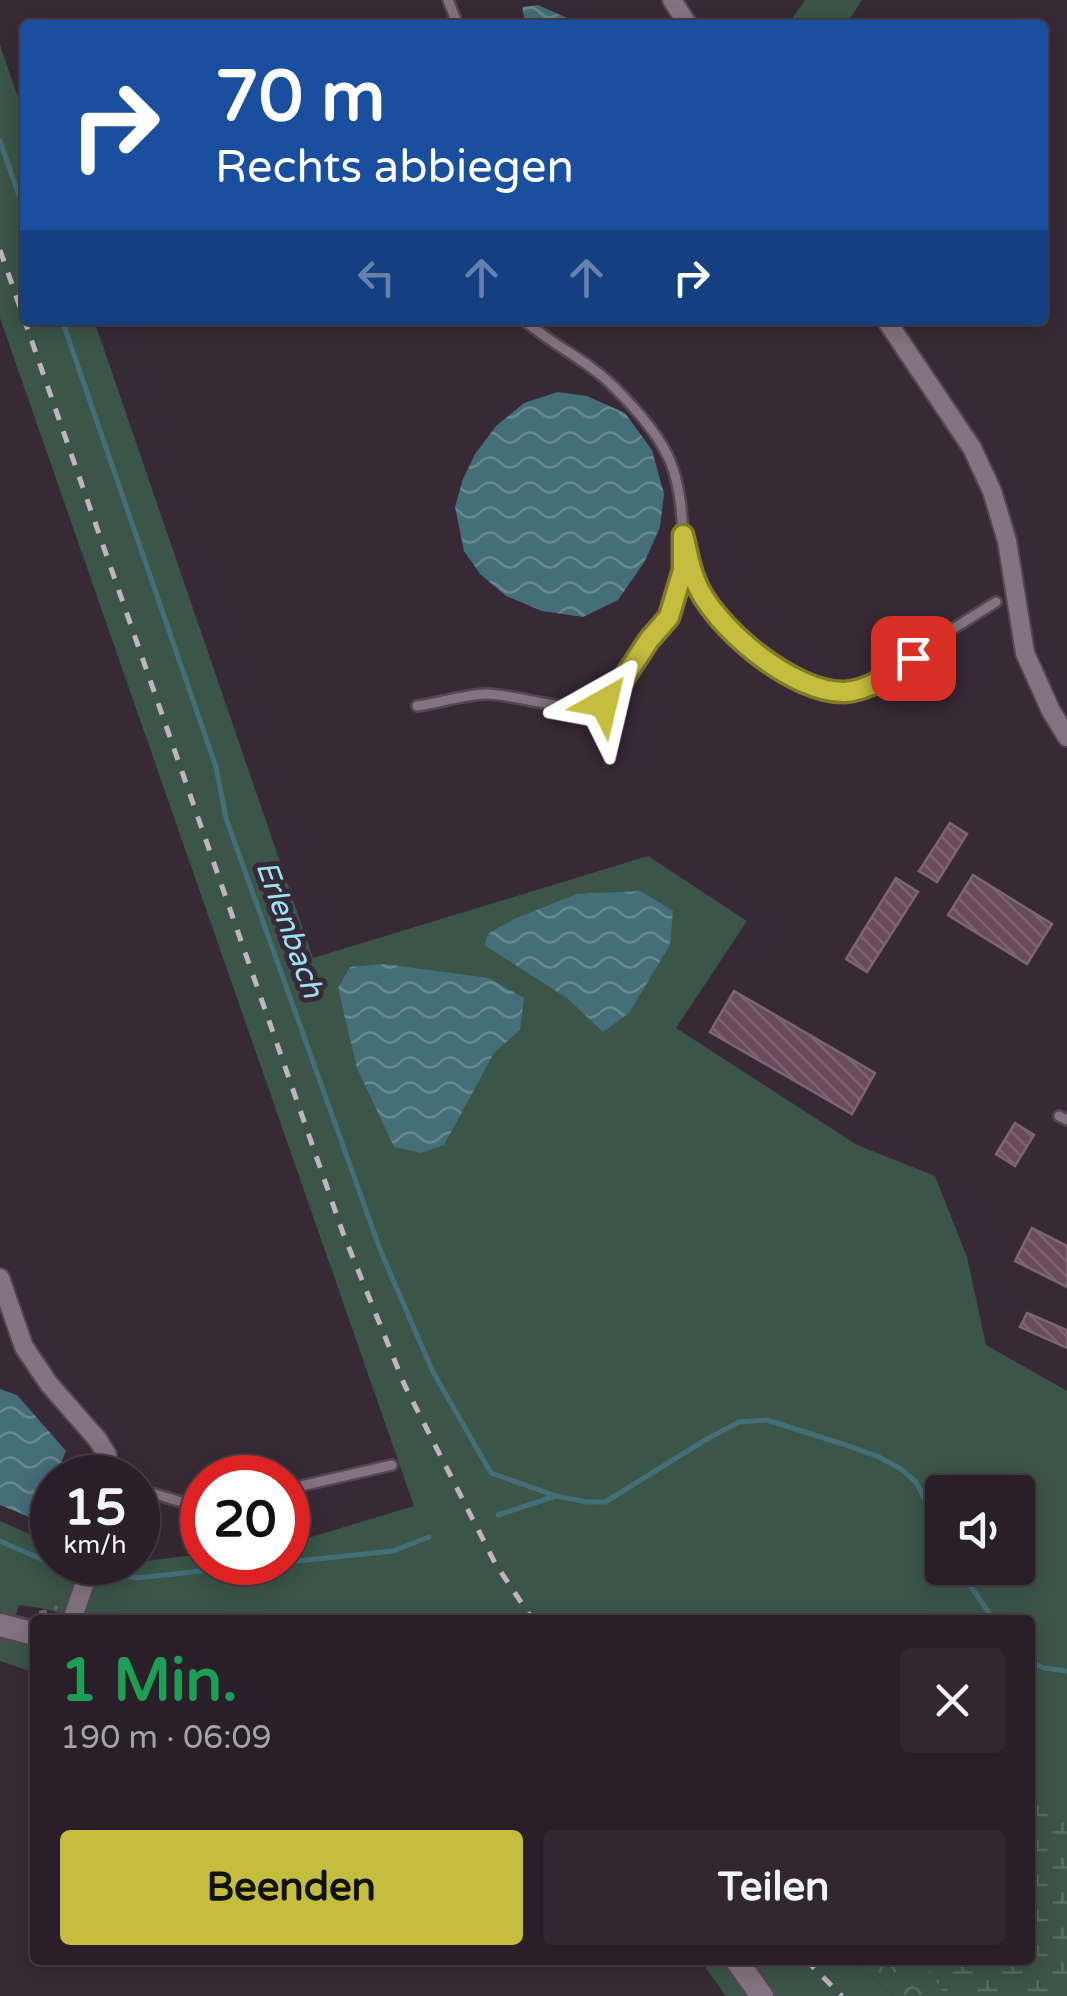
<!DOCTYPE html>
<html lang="de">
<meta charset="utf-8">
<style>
:root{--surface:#2a1f29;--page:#322731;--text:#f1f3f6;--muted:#a5a2a8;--line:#463d46;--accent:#c4bd3e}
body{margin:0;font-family:"Varela Round",sans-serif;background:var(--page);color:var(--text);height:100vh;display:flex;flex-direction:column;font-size:38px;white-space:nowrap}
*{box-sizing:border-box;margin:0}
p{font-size:32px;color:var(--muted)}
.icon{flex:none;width:55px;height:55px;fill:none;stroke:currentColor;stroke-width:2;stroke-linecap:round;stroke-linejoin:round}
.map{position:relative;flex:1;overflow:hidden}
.side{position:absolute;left:30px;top:1615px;width:1005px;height:350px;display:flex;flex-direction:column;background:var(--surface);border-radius:10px;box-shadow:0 5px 25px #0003,0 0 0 2px var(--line)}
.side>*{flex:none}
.guide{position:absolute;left:20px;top:20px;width:1028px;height:305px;border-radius:10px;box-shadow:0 5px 25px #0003,0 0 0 2px var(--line);background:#1a4fa0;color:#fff;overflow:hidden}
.buttons{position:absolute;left:925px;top:1475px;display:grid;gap:20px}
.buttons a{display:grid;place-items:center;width:110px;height:110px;border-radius:10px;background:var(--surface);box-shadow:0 5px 25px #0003,0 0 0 2px var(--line);font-size:50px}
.speed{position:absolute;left:30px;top:1455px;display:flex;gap:20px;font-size:50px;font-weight:700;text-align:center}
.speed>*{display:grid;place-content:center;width:130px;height:130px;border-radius:50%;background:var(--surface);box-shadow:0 5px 25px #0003,0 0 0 2px var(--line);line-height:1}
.speed small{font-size:25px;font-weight:400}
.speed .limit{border:15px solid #d22;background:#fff;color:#111}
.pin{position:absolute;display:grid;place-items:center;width:85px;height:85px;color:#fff;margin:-42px;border-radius:20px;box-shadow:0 5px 15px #0006}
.me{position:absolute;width:110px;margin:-55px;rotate:37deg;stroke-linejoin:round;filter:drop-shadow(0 0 8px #0008)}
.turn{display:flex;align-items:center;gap:35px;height:210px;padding:0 30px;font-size:45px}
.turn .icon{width:130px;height:130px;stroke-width:2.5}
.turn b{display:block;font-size:70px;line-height:85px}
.lanes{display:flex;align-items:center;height:95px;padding:0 30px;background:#0003;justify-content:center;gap:50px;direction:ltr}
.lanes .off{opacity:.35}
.round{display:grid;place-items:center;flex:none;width:105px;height:105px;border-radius:10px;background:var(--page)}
.head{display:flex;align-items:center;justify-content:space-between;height:170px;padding:0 30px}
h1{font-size:60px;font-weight:700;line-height:75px;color:#1e9e55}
.button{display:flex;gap:20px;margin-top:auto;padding:20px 30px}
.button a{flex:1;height:115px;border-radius:10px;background:var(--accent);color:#111;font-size:40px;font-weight:700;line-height:115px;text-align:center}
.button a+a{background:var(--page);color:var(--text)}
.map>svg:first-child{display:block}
</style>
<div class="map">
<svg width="1067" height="1996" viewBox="0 0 1067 1996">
<defs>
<pattern id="forest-crowns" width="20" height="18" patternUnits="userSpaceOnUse" patternTransform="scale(2.5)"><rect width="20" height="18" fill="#3b5549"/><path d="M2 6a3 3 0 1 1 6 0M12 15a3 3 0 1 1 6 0" fill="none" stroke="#576d63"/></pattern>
<pattern id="wetland-marsh" width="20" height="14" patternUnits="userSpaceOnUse" patternTransform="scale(2.5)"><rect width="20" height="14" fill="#3b5549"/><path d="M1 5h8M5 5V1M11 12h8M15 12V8" fill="none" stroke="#576d63"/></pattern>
<pattern id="water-waves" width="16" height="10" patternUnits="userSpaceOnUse" patternTransform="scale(2.5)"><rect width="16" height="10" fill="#446e78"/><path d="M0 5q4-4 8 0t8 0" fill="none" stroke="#688991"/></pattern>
<pattern id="building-back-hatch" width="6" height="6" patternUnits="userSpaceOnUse" patternTransform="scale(2.5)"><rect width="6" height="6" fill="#694b5c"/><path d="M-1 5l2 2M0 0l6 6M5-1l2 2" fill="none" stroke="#7e6473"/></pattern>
</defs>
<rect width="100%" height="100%" fill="#382937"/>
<g fill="#3b5549" fill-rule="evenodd">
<path d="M805,0h57l-16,25h-58z"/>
<path d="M0,45l25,73v202h69l219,638 335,-102 99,65 -71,107 181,117 78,31 32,81 19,88 81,46v458l-37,-33v-196h-945l-44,-12 -22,-3 -3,10 -16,-4v-90l52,23v18h86l64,-8v8h86v-18l126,-38 -414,-1188zM942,1492h76v76h-76z"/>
<path d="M0,1636l35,11v26l-35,-12z"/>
<path d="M700,1960h24l25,36h-23z"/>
<path d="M748,1960h105l40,36h-119z"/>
</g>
<path fill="url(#forest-crowns)" d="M853,1960h177l37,36h-174z"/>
<path fill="url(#wetland-marsh)" d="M1030,1800l37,21v175h-122l-18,-30 -28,-6h131z"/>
<g fill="url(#water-waves)">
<path d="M538,5l45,20h-57l-4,-18z"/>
<path d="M558,392l29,4 38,17 27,37 12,44 -4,33 -15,34 -27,39 -35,17 -41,-6 -36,-15 -26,-22 -16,-23 -9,-44 8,-28 12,-25 21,-28 28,-23z"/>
<path d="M641,891l32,20 -3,34 -41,68 -26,19 -36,-34 -83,-53 5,-12 25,-14 63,-25z"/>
<path d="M385,964l104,14 35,20 -4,32 -26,23 -50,92 -23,8 -27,-6 -37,-79 -19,-80 12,-21z"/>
<path d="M0,1389l17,6 49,56 -11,26 -3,1v7l-12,30 2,5 -8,1 -2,-3 -32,-13z"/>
</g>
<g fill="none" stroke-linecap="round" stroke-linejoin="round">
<g stroke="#446e78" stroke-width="5">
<path d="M0,141l25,72"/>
<path d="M62,320l154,447 10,51 155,434 52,120 58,101 65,23"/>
<path d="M498,1515l58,-19 31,6h18l102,-63 32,-17 28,-2 82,26 30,11 22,12 15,13 26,53"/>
<path d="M0,1541l41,18 11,2"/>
<path d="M58,1562l27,6"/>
<path d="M288,1562l105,-11 36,-14"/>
<path d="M958,1568l36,52"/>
<path d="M95,1570l42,8 147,-16"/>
<path d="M1030,1662l14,6 23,3"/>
</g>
</g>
<g fill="url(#building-back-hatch)" stroke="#7b6671" stroke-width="2.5">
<path d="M950,823l17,11 -30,48 -18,-11z"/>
<path d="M973,875l79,49 -25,40 -79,-49z"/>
<path d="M896,878l22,14 -51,80 -21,-13z"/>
<path d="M734,991l141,82 -23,41 -142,-82z"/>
<path d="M1015,1123l19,12 -19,31 -19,-12z"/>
<path d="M1032,1228l35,18v41l-52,-26z"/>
<path d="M1027,1313l40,17v18l-47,-21z"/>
</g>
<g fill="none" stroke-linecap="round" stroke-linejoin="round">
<defs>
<g id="service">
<path d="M448,0l10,25"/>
<path d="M687,551l8,32 35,48 30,25 26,17 31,14 28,5 39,-12 54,-42 58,-36"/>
<path d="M417,706c22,-3 46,-11 68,-12 28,-1 97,24 120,8 16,-11 31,-45 44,-61 6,-8 15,-15 20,-23 20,-36 17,-120 1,-157 -10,-25 -36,-54 -55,-73 -26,-27 -63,-43 -91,-68"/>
<path d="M1059,1116l8,4"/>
<path d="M138,1489l64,19"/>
<path d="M288,1489l104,-24"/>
</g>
<g id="minor">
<path d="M672,0l16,25"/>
<path d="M886,320l86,128 20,43 15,50 18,112 26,58 16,26"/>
<path d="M0,1278l24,69 25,37 49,56 9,15 2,23"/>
<path d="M72,1620l20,-58"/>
</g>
<g id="tertiary">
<path d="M0,1625l35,9"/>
<path d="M736,1960l26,36"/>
</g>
</defs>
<use href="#service" stroke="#534752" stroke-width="14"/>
<use href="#minor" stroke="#534752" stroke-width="22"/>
<use href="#tertiary" stroke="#534752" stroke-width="28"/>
<path stroke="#716370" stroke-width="4" stroke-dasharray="8 8" stroke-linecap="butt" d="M39,1613l15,-3 3,-4"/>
<use href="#service" stroke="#847382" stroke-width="9"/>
<use href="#minor" stroke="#847382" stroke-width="18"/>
<use href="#tertiary" stroke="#847382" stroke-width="22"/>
<g stroke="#c0b5bf" stroke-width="5" stroke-dasharray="12 12" stroke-linecap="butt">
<path d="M0,250l343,983 62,153 90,177 38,57"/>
<path d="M806,1960l36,36"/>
</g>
</g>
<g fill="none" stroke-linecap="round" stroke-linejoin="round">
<defs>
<path id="route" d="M604,703l20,-25 25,-38 20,-23 14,-47v-35c4,15 6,31 12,45 17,46 99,114 150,112 26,-2 48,-19 68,-34"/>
</defs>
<use href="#route" stroke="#7f7b28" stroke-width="25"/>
<use href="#route" stroke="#c4bd3e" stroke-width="18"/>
</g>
<g text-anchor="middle" stroke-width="10" stroke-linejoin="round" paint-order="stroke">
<g font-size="30" font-style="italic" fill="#98e4f6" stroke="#382937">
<text transform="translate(290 929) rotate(70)" y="10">Erlenbach</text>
</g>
</g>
</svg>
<div class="buttons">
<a><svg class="icon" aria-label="sound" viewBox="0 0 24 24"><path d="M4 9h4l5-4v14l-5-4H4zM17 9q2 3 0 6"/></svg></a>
</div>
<div class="speed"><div>15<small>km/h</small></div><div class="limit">20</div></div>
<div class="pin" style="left:913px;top:658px;background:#d93025"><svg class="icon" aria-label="arrive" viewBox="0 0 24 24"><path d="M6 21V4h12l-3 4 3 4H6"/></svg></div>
<svg class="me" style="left:604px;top:703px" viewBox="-20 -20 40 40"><path d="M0-17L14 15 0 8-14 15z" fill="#c4bd3e" stroke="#fff" stroke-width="4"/></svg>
<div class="guide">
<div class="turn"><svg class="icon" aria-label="right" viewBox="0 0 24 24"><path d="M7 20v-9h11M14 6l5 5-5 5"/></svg><div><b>70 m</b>Rechts abbiegen</div></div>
<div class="lanes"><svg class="icon off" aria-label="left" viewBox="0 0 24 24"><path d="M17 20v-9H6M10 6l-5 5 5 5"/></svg><svg class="icon off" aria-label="ahead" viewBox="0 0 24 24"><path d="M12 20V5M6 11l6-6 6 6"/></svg><svg class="icon off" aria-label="ahead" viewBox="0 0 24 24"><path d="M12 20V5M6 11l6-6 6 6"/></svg><svg class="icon" aria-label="right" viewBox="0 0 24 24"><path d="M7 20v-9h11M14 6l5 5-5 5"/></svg></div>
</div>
<section class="side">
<div class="head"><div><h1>1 Min.</h1><p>190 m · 06:09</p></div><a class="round"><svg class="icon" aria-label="close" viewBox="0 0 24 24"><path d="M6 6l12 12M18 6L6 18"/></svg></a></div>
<div class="button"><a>Beenden</a><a>Teilen</a></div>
</section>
</div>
